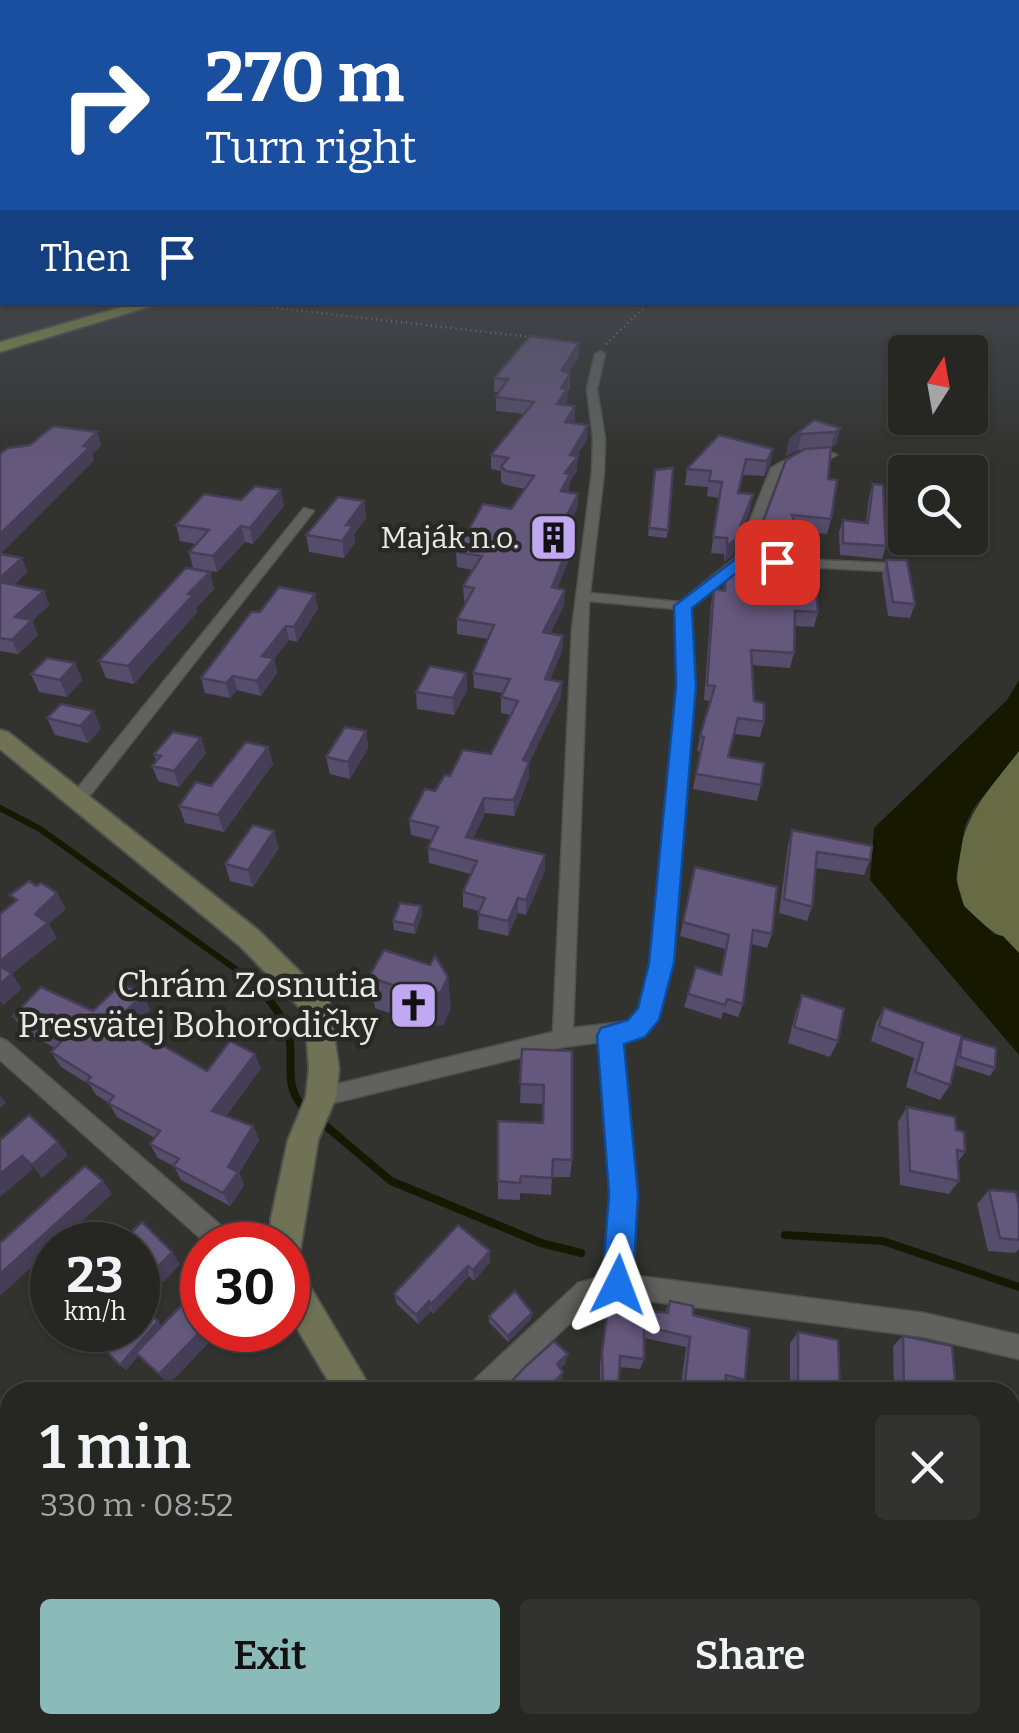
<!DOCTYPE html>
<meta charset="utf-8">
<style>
:root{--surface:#262623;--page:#323230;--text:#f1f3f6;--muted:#a4a5a6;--line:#424341;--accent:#8bbbb9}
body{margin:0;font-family:Bitter,serif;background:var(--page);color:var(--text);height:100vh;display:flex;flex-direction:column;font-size:38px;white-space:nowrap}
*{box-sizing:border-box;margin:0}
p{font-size:32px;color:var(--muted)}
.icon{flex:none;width:55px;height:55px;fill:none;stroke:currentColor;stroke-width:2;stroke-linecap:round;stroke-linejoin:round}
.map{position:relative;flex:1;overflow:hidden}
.sheet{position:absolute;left:0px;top:1382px;width:1020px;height:352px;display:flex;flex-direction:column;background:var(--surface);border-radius:30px 30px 0 0;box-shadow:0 2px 8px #0004,0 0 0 2px var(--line)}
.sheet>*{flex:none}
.hud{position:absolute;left:0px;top:0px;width:1020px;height:305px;box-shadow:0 2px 8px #0004,0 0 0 2px var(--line);background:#1a4fa0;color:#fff;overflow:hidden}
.needle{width:65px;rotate:11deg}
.buttons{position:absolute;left:888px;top:335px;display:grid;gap:20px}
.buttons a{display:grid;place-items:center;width:100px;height:100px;border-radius:10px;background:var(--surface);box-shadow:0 2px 8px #0004,0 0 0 2px var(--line);font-size:50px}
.speed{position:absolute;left:30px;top:1222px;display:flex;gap:20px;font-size:50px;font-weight:700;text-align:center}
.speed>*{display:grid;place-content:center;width:130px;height:130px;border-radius:50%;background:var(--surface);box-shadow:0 2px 8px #0004,0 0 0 2px var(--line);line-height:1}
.speed small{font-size:25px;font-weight:400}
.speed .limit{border:15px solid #d22;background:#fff;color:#111}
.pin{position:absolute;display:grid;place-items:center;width:85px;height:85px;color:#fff;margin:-42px;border-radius:20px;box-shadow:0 5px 15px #0006}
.me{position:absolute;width:110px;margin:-55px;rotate:3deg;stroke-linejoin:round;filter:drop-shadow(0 0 8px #0008)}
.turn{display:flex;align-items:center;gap:35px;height:210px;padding:0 40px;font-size:45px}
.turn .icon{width:130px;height:130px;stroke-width:2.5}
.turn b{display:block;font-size:70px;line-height:85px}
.then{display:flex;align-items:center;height:95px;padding:0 40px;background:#0003;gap:20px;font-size:38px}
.round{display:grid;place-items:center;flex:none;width:105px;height:105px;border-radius:10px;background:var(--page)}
.headline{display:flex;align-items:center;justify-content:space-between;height:170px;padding:0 40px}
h1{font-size:60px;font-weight:600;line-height:75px}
.primary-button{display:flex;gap:20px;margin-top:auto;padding:20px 40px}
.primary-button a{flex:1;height:115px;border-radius:10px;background:var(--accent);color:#111;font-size:40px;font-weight:600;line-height:115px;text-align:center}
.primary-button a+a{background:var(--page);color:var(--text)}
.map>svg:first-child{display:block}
</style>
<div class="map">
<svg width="1019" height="1733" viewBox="0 0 1019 1733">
<rect width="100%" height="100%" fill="#32322f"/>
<path fill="#666b44" d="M1019,751v202c-16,-18 -36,-25 -52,-44 -10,-11 -11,-30 -9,-44 4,-48 32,-77 61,-114z"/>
<path fill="#161800" d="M1019,680v71l-46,58 -8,17 -9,53 8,27 30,28 9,2 16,17v102l-149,-175 4,-52 133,-128z"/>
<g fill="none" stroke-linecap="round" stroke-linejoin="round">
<path stroke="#161800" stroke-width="6" d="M0,808l40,21 218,156 6,9"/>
<g stroke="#161800" stroke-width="8">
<path d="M263,992c7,10 18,22 23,34 12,29 -7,59 20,84"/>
<path d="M320,1121l71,60 150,62 40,10"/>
<path d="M785,1235l98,6 136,46"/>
</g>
<defs>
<g id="street">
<path d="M600,351l5,3 -8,35 8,49 -1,34 -14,121 90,9 55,-44 36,-90c20,-12 44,-23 66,-13l-6,3 -30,2 -21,12 -33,88 -57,47 3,79 -23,277 -13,56 -14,16 -23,5 14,154 -4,81 294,38 95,22v24l-95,-22 -306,-40 -26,5 -94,90h-30l3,-9 107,-100 29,-8 5,-81 -11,-152 -38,5 -242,59 -7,-2 -3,-7 3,-7 7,-2 232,-56 19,-403 20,-157 1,-34 -6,-49 8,-35zM589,601l87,8 3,77 -27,277 -11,46 -10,12 -58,7z"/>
<path d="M304,508l10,3 -230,292h-12l-2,-4 2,-4z"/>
<path d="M792,559l92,4 6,4 -6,4 -97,-5v-6z"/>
<path d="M0,1038l7,3 218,188 26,8 4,8h-47l-208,-185z"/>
<path d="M236,1725h32l-3,8h-32z"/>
</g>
<g id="secondary">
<path d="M0,730l8,2 250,198 71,71 10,68 -3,28 -18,43 -19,117 -11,4v-16h-18l1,-26 17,-79 18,-43 3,-28 -4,-56 -65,-67 -240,-197z"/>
<path d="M288,1265l12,5 73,122h-38l-47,-79z"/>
<path d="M573,1725h46l4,8h-46z"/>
</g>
<path id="highway" d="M139,302h26l-165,50v-10z"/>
</defs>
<use href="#street" stroke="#50504d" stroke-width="3"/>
<use href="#secondary" stroke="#50504d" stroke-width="4"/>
<use href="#highway" stroke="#50504d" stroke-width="4"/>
<g stroke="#8c8d8a" stroke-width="2.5" stroke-dasharray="1 4" stroke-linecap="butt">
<path d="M242,304l323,37"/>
<path d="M606,344l44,-42"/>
</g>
<use href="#street" fill="#61625e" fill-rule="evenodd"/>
<use href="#secondary" fill="#6f7255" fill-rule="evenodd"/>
<use href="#highway" fill="#8f9841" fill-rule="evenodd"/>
</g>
<g fill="#564c6b">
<path d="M579,343v13l-11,17 2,1v14l-3,4 -2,13 10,1 -2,17 14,16 -10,17v15l-7,10 -3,11 11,2 -1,15 -6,11h3l-3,35 -14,33 7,17 -14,29 13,2 -1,15 -12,29 11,17 -32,66v14l-15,39 -29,-3 -12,25 72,17v15l-19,45 -8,-2 -10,23 -30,-7 1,-18 -16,-4v-15l8,-18 -42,-11 -1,-15 4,-8 -21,-5 -2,-15 41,-44 41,-22 20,-39 -10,-2v-16l2,-4 -29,-5 -1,-15 15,-34 -31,-5v-15l10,-17 -3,-1 -1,-15 10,-16 -16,-3 -1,-15 55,-43 14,-20 -19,-4 -5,-3v-11l-10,-2v-14l33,-41 -28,-3v-14l3,-5h-5v-14z"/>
<path d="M814,420l26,8 -4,16 -5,4 -3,31 3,40 -4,15 -30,-3 3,9 -4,15 22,57 -4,15 -19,-1 -1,27 -4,15 -38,-3 2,36 10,21 -4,15 -25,-3 -7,23 33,28 -4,16 -64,-12 7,-37 -3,-1 3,-15 11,-35 -7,-1 7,-96 3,-15 9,2 3,-21 28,-17 3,-15 47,-88h-6l-12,6 3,-16z"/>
<path d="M97,432l4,13 -9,9 2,6 -93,93 21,5 5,14 -13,13 30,6 5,14 -17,16 6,14 -20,19 -18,-3v-197l30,-9z"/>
<path d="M773,449l-3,15 -6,12 -21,-1 -4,18 11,17 -18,46 -8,6v-8l-13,-1 8,-55 -12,-2 1,-9 -23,-2 2,-16z"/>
<path d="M673,468l-6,70 -19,-2 7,-66z"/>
<path d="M873,484l13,62 -4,13 -42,-4 -1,-23 4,-12 23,2 3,-25z"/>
<path d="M364,501l2,17 -12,16 1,8 -11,16 -35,-6 -3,-17z"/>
<path d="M284,506l-31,38 -8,-2 -28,30 -24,-4 -4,-16 7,-8 -16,-3 -4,-16z"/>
<path d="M886,560l29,44 -5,14 -22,-2 -6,-41z"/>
<path d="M210,572l4,17 -18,19 1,4 -63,72 -28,-6 -7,-17z"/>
<path d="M318,608l-21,34 -8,-2 -15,19 3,14 -16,23 -24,-6 -7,8 -25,-5 -4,-15 50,-66z"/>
<path d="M75,663l7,17 -15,17 -28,-5 -8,-18z"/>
<path d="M466,673l1,17 -13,25 -37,-6 -1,-17z"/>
<path d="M47,718l54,10 -13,15 -33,-8z"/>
<path d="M366,731l2,17 -18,31 -20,-5 -4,-17z"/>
<path d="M268,747l5,17 -49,68 -39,-9 -6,-17z"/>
<path d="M206,753l-27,34 -21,-6 -6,-15 4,-5 -2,-7z"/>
<path d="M792,830l78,30 -6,15 -48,-7 -4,39 -5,14 -28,-8 9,-68z"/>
<path d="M279,848l-26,39 -23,-6 -5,-17z"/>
<path d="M695,867l77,67 -5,14 -16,-4 -8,60 -5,13 -15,-5 -2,7 -37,-12 4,-13 32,-19 5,-26 -45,-13z"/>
<path d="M421,906l1,9 -7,19 -21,-4 -1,-9z"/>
<path d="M384,950l67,58 -7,16 -15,3 -54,-19 -6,-31z"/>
<path d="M143,994l7,16 -22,23 22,13 57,25 54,-3 -35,48 27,10 6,14 -20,33 5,12 -14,21 -49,-26 -7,-14 -16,-8 -8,-14 5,-6 -38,-21 -9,-15 -12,-7 -6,-10 -29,-18 -10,-15 4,-4 -32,-17 -10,-15 80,-5z"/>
<path d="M802,995l36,46 -8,16 -42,-14 8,-32z"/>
<path d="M884,1008l77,31 34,29 -5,8 -35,-11 -5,20 -10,15 -34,-13 8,-29 -43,-17 5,-18z"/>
<path d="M522,1049l50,2v109l-2,17h-18l-1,18 -31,-2v7l-22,-1v-78l44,2 1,-19 -23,-1z"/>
<path d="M907,1107l49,23 9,22 -7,10 1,19 -10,13 -49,-9 -2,-63z"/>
<path d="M989,1190l30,50v9l-4,4 -27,-2 -11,-47z"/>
<path d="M138,1245l42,19 -17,18 -17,-16 -8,9z"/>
<path d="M490,1251v11l-16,19 -5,-5 -36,38 -2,-3 -13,13 -21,-20 -3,-10z"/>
<path d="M670,1301l23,14 52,65 -7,10 -13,-4v6h-45l6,-45 -42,-9v21l-4,10 -21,-2 -1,25h-22l3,-11 1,2v-20l8,-56 57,6z"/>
<path d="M532,1313l-1,6 -23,23 -19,-20v-6z"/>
<path d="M161,1326l82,4 -19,21 -14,-10 -41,43 -30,-29 -13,15 -18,-17z"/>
<path d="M798,1332l42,59 -2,1h-48v-49z"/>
<path d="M903,1336l53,56h-62l-1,-46z"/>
<path d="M689,1725h58l-1,8h-56l-2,-2z"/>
<path d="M813,1725h93l-2,8h-93z"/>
</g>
<g fill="#463e57">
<path d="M579,343v13l-17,28v-14z"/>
<path d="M570,374l-3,29 -11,15 1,-14 4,-16z"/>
<path d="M575,406v14l-10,16v-14z"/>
<path d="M588,425l-1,14 -15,25 6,-8 -1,15 -7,10 -1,8 -9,17 1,-15 9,-36z"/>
<path d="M840,428l-4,16 -5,4 4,-16z"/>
<path d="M97,432l4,13 -9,9 2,6 -93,93 2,5 -3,3v-27z"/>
<path d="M801,434l-3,16 -12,6 3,-16z"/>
<path d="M773,449l-3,15 -6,12 3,-15z"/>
<path d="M281,490l3,16 -31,38 -3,-16z"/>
<path d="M578,494l-1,15 -13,24 1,-14z"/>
<path d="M753,494l-3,16 -18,46 -8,6 3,-16z"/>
<path d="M364,501l2,17 -12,16 1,8 -11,16 -2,-17 4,-16z"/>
<path d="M574,520l-1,15 -9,19 1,-15z"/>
<path d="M241,526l4,16 -28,30 -4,-16z"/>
<path d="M571,540v15l-20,47 1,-15z"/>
<path d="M22,558l5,14 -24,23 -3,-6v-11z"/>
<path d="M210,572l4,17 -18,19 1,4 -63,72 -6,-18 60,-72z"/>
<path d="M565,590l-1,15 -21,43v-16z"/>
<path d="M44,591l5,14 -17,16 6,14 -20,19 -6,-14 3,-23z"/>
<path d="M315,594l3,14 -21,34 -3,-15z"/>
<path d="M286,626l3,14 -15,19 3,14 -16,23 -4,-15 5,-25z"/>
<path d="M563,636l-1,15 -18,44 1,-16z"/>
<path d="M75,663l7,17 -15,17 -7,-17z"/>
<path d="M466,673l1,17 -13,25 -1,-17z"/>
<path d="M233,676l4,14 -7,8 -4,-15z"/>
<path d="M562,682l-1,15 -32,66v14l-15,39v-16l9,-40z"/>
<path d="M94,711l7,17 -13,15 -8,-17z"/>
<path d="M366,731l2,17 -18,31 -2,-17z"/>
<path d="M201,738l5,15 -27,34 -5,-16z"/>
<path d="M268,747l5,17 -49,68 -6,-17z"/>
<path d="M484,798l1,15 -18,39 -1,-15z"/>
<path d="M274,831l5,17 -26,39 -5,-17z"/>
<path d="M545,855v15l-19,45v-15z"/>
<path d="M57,893l9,16 -17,15 8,14 -50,40 -7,-10v-7l35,-47z"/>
<path d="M518,898v15l-10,23v-15z"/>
<path d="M421,906l1,9 -7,19 -1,-9z"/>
<path d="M12,974l10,15 -19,16 -3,-4v-17z"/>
<path d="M448,977l3,31 -7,16 -15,3 -4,-31z"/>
<path d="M143,994l7,16 -29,29 -8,-15z"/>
<path d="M255,1054l6,14 -42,57 -7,-14z"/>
<path d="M0,1095l6,8 -6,5z"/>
<path d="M253,1126l6,14 -20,33 5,12 -14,21 -7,-13 5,-26z"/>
<path d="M58,1142l10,13 -26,23 -10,-13z"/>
<path d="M22,1156l11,13 -33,28v-23z"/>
<path d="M103,1181l9,13 -56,51h-4v3l-52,48v-22z"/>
<path d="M490,1251v11l-16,19 -1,-11z"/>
<path d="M172,1252l8,12 -17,18 -8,-12z"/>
<path d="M138,1255l8,11 -8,9z"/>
<path d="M468,1266l1,10 -36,38 -2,-10z"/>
<path d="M429,1301l2,10 -13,13 -2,-9z"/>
<path d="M532,1313l-1,6 -23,23v-6z"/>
<path d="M158,1321l4,6 -36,43 -6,-5z"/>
<path d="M202,1330l8,11 -41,43 -10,-10z"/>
<path d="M225,1330h18l-19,21 -8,-11z"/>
<path d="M568,1354l-2,9 -10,11 1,-10z"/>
<path d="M563,1372l-1,9 -10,11h-6z"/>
</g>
<g fill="#64587c" stroke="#463e57" stroke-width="2.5">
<path d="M530,336l49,7 -17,27 8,4 -9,14 6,1 -10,15 18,2 -10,16 23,3 -18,30 8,1 -13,17 5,1 -9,17 17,3 -13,25 9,1 -9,19 6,1 -19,47 13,3 -22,42 20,4 -18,43 17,3 -39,78 6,2 -15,38 -30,-2 -18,39 79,18 -19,45 -8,-2 -10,23 -30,-7 7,-16 -22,-6 14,-31 -49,-13 10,-21 -29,-7 16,-31 10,2 10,-16 5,1 13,-26 28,4 27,-53 -17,-4 9,-18 -37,-6 21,-48 -37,-6 17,-31 -11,-2 19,-30 -26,-4 27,-48 28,5 23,-33 -28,-5 -5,-4 7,-9 -17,-3 43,-53 -38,-5 12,-18 -14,-1z"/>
<path d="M814,420l26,8 -5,4 -34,2 -12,6z"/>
<path d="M53,426l44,6 -14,14 7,1 -90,87v-80l8,-6 22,-3z"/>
<path d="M719,435l54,14 -6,12 -21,-2 -8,34 15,1 -18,46 -8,6v-8l-14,-1 9,-55 -13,-1 2,-10 -24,-2z"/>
<path d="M831,447l-3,32 9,1 -6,39 -39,-4 8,25 -43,-2 29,-78 19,-11z"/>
<path d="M673,468l-5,62 -19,-2 6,-58z"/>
<path d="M873,484l10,1 3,61 -43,-3v-23l25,3z"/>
<path d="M255,486l26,4 -31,38 -9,-2 -28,30 -24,-4 20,-22 -33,-5 28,-31 37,6z"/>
<path d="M338,497l26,4 -18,24 7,1 -11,15 -36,-6z"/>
<path d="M748,553l57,3 8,4 5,52 -23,-1 -1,42 -43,-3 3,51 10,2v19l-26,-4 -10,39 36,6 -3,22 -65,-11 8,-37 -4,-1 15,-50 -8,-1 7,-96 11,2 1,-21z"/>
<path d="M0,554l22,4 -22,20z"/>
<path d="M886,560h21l8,44 -22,-2z"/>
<path d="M186,568l24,4 -22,22 5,1 -65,71 -29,-5z"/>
<path d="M0,582l44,9 -29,26 17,3 -20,20 -12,-2z"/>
<path d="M279,587l36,7 -21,33 -8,-1 -24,30 12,2 -17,23 -24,-5 -7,7 -25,-5 50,-66h9z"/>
<path d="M47,658l28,5 -15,17 -29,-6z"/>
<path d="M430,666l36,7 -13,25 -37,-6z"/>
<path d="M61,704l33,7 -14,15 -33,-8z"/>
<path d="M345,727l21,4 -18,31 -22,-5z"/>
<path d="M173,732l28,6 -27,33 -22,-5 9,-10 -7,-2z"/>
<path d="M246,742l22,5 -50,68 -39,-9 17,-24 15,4z"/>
<path d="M253,825l21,6 -26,39 -23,-6z"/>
<path d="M792,830l80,16 -2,14 -53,-8 -5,55 -28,-8z"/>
<path d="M695,867l82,20 -5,47 -19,-4 -10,74 -16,-5 -2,6 -37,-11 8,-27 25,8 8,-40 -46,-13z"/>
<path d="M29,881l7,5 5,-3 16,10 -22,21 13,9 -48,38v-47l17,-14 -7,-5z"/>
<path d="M400,903l21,3 -7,19 -21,-4z"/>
<path d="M384,950l46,15 5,-9 13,21 -7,15 -16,4 -56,-19z"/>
<path d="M0,966l12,8 -12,10z"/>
<path d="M122,983l21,11 -30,30 37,22 5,-5 52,30 23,-30 25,13 -43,57 41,15 -25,41 10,5 -15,21 -50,-27 6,-7 -29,-15 10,-13 -52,-28 6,-7 -27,-15 4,-4 -40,-25 10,-10 -48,-26 28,-29 52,24z"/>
<path d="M802,995l42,14 -6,32 -44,-14z"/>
<path d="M884,1008l78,28 -12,49 -35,-13 8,-29 -44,-17z"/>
<path d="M962,1038l34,10 -1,20 -35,-11z"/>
<path d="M522,1049l50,2v109l-19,-1 -1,19 -31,-2 -1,7 -22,-2v-60l45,2 1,-38 -24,-1z"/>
<path d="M907,1107l48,10 1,13 8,2 1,20 -8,-2 2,31 -49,-10z"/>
<path d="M29,1115l29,27 -26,23 -10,-9 -22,18v-34z"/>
<path d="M85,1166l18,15 -103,93v-31z"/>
<path d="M989,1190l27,2 3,14v34l-19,-2z"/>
<path d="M142,1222l30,30 -17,18 -17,-15v-10h-20z"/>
<path d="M458,1225l32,26 -17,19 -5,-4 -37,38 -2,-3 -13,14 -22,-21z"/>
<path d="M200,1286l2,2v42h23l-9,10 -14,-10 -43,44 -23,-21z"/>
<path d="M515,1291l17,22 -24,23 -19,-20z"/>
<path d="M670,1301l23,5v9l56,14 -4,51 -19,-5 -1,17h-41l6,-55 -46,-11v33l-24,-3 -2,36h-21l2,-11 4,4 -1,-32 6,-46 60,6z"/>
<path d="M146,1311l12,10 -38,44 -12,-12 21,-23h9v-10z"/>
<path d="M798,1332l40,8 2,51 -42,-8z"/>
<path d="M903,1336l49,10 4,46h-52z"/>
<path d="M554,1341l14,13 -11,10 6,8 -17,20h-44l24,-26z"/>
<path d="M698,1725h49l-1,8h-45l-5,-2z"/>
<path d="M822,1725h84l-2,8h-83z"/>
</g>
<linearGradient id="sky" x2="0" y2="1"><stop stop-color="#1c1c1a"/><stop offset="0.48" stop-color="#494f58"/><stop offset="1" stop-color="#494f58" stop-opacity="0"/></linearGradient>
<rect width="1019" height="466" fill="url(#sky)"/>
<path fill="#1a73e8" stroke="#114b97" stroke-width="2.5" d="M741,555l36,2 8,5 -8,5 -32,-1 -53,42 4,78 -22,277 -15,57 -14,17 -21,7 14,150 -5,91 -4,11 -11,5 -11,-5 -5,-11 7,-91 -12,-158 4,-8 27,-8 10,-12 11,-45 27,-277 -2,-80z"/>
<defs>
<symbol id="building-square" viewBox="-11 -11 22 22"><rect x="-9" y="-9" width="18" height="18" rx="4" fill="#c0a8f3" stroke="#282825"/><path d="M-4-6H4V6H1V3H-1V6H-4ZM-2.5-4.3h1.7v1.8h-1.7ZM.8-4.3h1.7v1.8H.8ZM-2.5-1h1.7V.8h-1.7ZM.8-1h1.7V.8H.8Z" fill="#111"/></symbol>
<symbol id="church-square" viewBox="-11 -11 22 22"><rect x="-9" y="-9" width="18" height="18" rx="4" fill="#c0a8f3" stroke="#282825"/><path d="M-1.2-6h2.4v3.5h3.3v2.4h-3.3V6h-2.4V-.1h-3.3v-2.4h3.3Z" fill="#111"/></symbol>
</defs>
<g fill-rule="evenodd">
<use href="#building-square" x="526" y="510" width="55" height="55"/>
<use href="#church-square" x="386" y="978" width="55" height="55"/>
</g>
<g text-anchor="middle" stroke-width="9" stroke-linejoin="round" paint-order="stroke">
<g font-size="30" fill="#e8e9e6" stroke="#282825" text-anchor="end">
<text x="519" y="548">Maják n.o.</text>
</g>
<g font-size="35" fill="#e8e9e6" stroke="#282825" text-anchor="end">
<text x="378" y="997">Chrám Zosnutia<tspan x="378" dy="40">Presvätej Bohorodičky</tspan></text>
</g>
</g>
</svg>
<div class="buttons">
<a><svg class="needle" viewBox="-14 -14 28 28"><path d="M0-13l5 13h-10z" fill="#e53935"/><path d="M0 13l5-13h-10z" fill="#a4a5a6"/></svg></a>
<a><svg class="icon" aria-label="search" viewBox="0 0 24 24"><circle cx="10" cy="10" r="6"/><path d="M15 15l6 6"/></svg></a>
</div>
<div class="speed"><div>23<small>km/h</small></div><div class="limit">30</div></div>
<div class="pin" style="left:777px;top:562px;background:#d93025"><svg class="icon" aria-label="arrive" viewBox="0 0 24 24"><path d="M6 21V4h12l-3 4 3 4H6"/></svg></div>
<svg class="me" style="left:618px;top:1285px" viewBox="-20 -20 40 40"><path d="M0-17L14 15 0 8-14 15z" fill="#1a73e8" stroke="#fff" stroke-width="4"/></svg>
<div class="hud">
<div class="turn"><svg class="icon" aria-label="right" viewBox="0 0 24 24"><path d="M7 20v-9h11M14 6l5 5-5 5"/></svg><div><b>270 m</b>Turn right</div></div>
<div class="then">Then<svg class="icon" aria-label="arrive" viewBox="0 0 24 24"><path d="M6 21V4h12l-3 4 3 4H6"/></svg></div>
</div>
<section class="sheet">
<div class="headline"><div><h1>1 min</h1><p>330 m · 08:52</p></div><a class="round"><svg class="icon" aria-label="close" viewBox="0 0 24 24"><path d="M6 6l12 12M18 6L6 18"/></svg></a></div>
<div class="primary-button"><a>Exit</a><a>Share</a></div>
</section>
</div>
